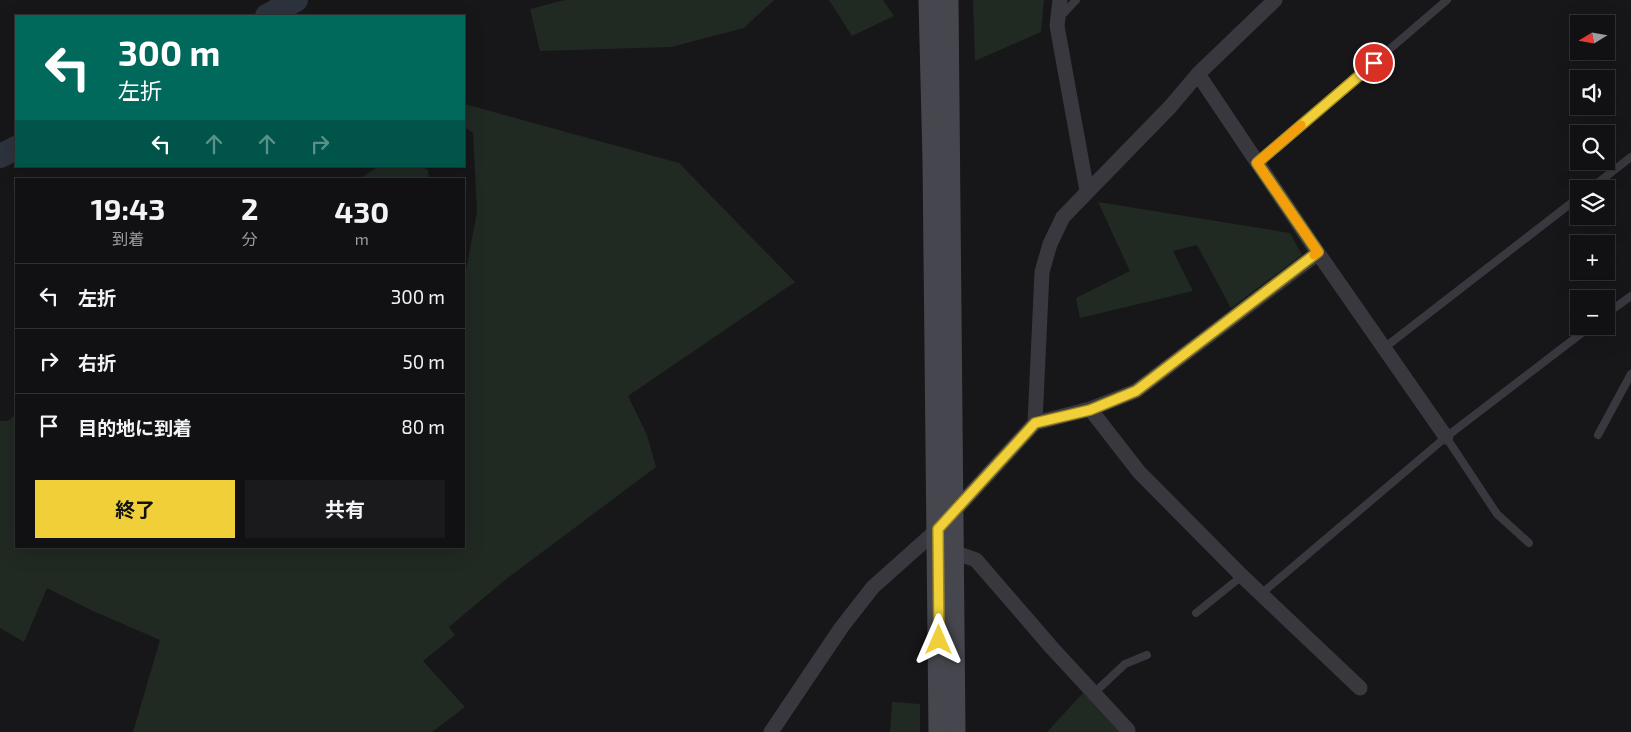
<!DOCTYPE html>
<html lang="ja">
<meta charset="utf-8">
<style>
:root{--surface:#111113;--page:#1a1a1c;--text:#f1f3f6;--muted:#9c9da0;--line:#303133;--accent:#f0cf38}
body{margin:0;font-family:"Exo 2","Noto Sans JP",sans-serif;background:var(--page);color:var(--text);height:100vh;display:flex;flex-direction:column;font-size:19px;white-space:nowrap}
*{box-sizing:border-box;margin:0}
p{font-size:16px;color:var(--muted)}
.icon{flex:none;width:28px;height:28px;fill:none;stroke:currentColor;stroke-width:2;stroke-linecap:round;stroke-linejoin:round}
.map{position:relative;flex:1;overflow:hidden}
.drawer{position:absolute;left:15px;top:178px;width:450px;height:370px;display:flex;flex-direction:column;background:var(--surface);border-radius:0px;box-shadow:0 5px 20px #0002,0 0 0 1px var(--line)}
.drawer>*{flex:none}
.banner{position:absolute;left:15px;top:15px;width:450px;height:152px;border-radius:0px;box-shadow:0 5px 20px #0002,0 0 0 1px var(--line);background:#00695c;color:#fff;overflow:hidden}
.needle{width:32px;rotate:259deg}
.fabs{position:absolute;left:1570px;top:15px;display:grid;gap:10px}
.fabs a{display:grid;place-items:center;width:45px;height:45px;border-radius:0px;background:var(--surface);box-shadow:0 5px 20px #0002,0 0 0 1px var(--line);font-size:25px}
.pin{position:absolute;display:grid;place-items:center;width:42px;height:42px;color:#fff;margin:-21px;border:2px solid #fff;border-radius:50%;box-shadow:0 1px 5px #0007}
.me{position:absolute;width:55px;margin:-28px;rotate:0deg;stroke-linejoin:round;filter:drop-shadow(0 0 4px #0008)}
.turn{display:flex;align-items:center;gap:18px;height:105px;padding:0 20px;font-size:22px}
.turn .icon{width:65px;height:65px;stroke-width:2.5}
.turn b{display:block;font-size:35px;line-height:42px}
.lanes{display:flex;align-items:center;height:48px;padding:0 20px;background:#0003;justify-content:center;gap:25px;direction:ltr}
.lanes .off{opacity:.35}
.eta{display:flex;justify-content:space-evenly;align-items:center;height:85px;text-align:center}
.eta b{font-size:30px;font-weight:700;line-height:35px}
.button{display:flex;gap:10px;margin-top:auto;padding:10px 20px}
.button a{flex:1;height:58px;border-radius:0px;background:var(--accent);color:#111;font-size:20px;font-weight:700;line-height:58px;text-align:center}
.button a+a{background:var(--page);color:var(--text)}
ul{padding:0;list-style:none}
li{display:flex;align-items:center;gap:15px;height:65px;padding:0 20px;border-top:1px solid var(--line)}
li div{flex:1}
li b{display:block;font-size:19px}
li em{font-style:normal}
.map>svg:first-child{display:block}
</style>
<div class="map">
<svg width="1631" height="732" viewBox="0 0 1631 732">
<rect width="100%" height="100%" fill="#171719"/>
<g fill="#212923">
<path d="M565,0h209l-30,28 -73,19 -131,4 -10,-42z"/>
<path d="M829,0h54l11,16 -42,20z"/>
<path d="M973,0h71l-3,32 -66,29z"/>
<path d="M464,104l215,59 116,119 -167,114 19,39 9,32 -151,113 -56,47 6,8 -32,26 42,46 -33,25h-299l27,-92 -67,-29 -46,-23 -23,54 -24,-14v-207h8l8,-7v132h448v-265l13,-69 -4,-79 -9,-6z"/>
<path d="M379,166h42l7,4 1,9h-70z"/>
<path d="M1098,202l192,31 12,22 -71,53 -34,-63 -24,6 20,40 -113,27 -4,-20 54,-27z"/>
<path d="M1083,693l45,39h-81z"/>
<path d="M892,702l28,2v28h-30z"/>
</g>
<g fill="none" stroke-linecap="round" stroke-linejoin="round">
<g stroke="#2d333d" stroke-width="24">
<path d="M267,16l29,-16"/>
<path d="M0,156l16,-8"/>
</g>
<g stroke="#38383e" stroke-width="8">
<path d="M1059,14h4l13,-14"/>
<path d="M1257,163l190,-163"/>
<path d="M1590,189l41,-32"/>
<path d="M1606,314l25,-18"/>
<path d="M1384,348l195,-151"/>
<path d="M1598,435l33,-61"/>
<path d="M1446,437l51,77 32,29"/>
<path d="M1261,594l185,-157 145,-111"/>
<path d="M1196,613l46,-37"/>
<path d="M1094,693l31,-29 22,-9"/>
</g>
<g stroke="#38383e" stroke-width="15">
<path d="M1060,0l-3,26 30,165"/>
<path d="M1198,74l120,179 128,184"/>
<path d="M1090,409l49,63 103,104 118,112"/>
<path d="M1035,423l7,-151 8,-28 13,-27 107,-110 28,-33 77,-74"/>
<path d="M954,552l22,8 76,88 76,82"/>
<path d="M771,732l70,-104 32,-41 65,-58 97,-106 55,-14 46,-18 182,-138"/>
</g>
<g stroke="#46474e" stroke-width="21">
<path d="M929,0l4,161 6,571"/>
<path d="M948,0l7,732"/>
</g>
</g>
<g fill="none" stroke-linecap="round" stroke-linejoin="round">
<defs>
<path id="route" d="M939,640l-1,-111 97,-106 55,-13 46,-19 182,-139 -61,-89 117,-100"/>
</defs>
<use href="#route" stroke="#9c8724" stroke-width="12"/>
<use href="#route" stroke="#f0cf38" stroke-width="9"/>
<path stroke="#f59e0b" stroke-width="9" d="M1301,125l-44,38 61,89 -4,3"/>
</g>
</svg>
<div class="fabs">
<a><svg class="needle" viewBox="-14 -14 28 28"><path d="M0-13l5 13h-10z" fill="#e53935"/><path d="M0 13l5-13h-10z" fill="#9c9da0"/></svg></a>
<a><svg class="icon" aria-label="sound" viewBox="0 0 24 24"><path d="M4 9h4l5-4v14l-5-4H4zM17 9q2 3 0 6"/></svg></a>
<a><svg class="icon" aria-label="search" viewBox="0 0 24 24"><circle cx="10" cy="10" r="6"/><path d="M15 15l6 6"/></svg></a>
<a><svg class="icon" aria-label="layers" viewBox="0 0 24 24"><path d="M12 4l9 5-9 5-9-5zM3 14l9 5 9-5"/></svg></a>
<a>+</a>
<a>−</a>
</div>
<div class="pin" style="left:1374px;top:63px;background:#d93025"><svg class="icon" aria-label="arrive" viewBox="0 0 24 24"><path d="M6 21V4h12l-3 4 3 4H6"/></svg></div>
<svg class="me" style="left:939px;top:640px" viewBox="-20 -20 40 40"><path d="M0-17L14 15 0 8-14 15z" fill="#f0cf38" stroke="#fff" stroke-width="4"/></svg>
<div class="banner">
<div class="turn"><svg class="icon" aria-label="left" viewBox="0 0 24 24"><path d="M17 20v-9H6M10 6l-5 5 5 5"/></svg><div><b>300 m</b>左折</div></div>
<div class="lanes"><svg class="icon" aria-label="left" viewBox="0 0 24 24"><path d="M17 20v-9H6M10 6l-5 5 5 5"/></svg><svg class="icon off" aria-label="ahead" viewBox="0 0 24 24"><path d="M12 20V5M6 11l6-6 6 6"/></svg><svg class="icon off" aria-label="ahead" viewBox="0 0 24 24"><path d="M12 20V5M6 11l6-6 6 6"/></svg><svg class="icon off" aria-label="right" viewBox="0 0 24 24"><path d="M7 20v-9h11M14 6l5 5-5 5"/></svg></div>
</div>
<section class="drawer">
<div class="eta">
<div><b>19:43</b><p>到着</p></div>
<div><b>2</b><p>分</p></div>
<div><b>430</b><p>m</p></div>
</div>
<ul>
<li><svg class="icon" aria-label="left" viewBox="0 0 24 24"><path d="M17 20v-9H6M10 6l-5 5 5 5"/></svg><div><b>左折</b></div><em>300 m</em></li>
<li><svg class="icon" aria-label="right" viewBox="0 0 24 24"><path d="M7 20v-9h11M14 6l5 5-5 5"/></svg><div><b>右折</b></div><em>50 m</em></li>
<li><svg class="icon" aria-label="arrive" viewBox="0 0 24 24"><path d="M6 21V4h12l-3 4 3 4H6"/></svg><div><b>目的地に到着</b></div><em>80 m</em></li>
</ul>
<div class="button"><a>終了</a><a>共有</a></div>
</section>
</div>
